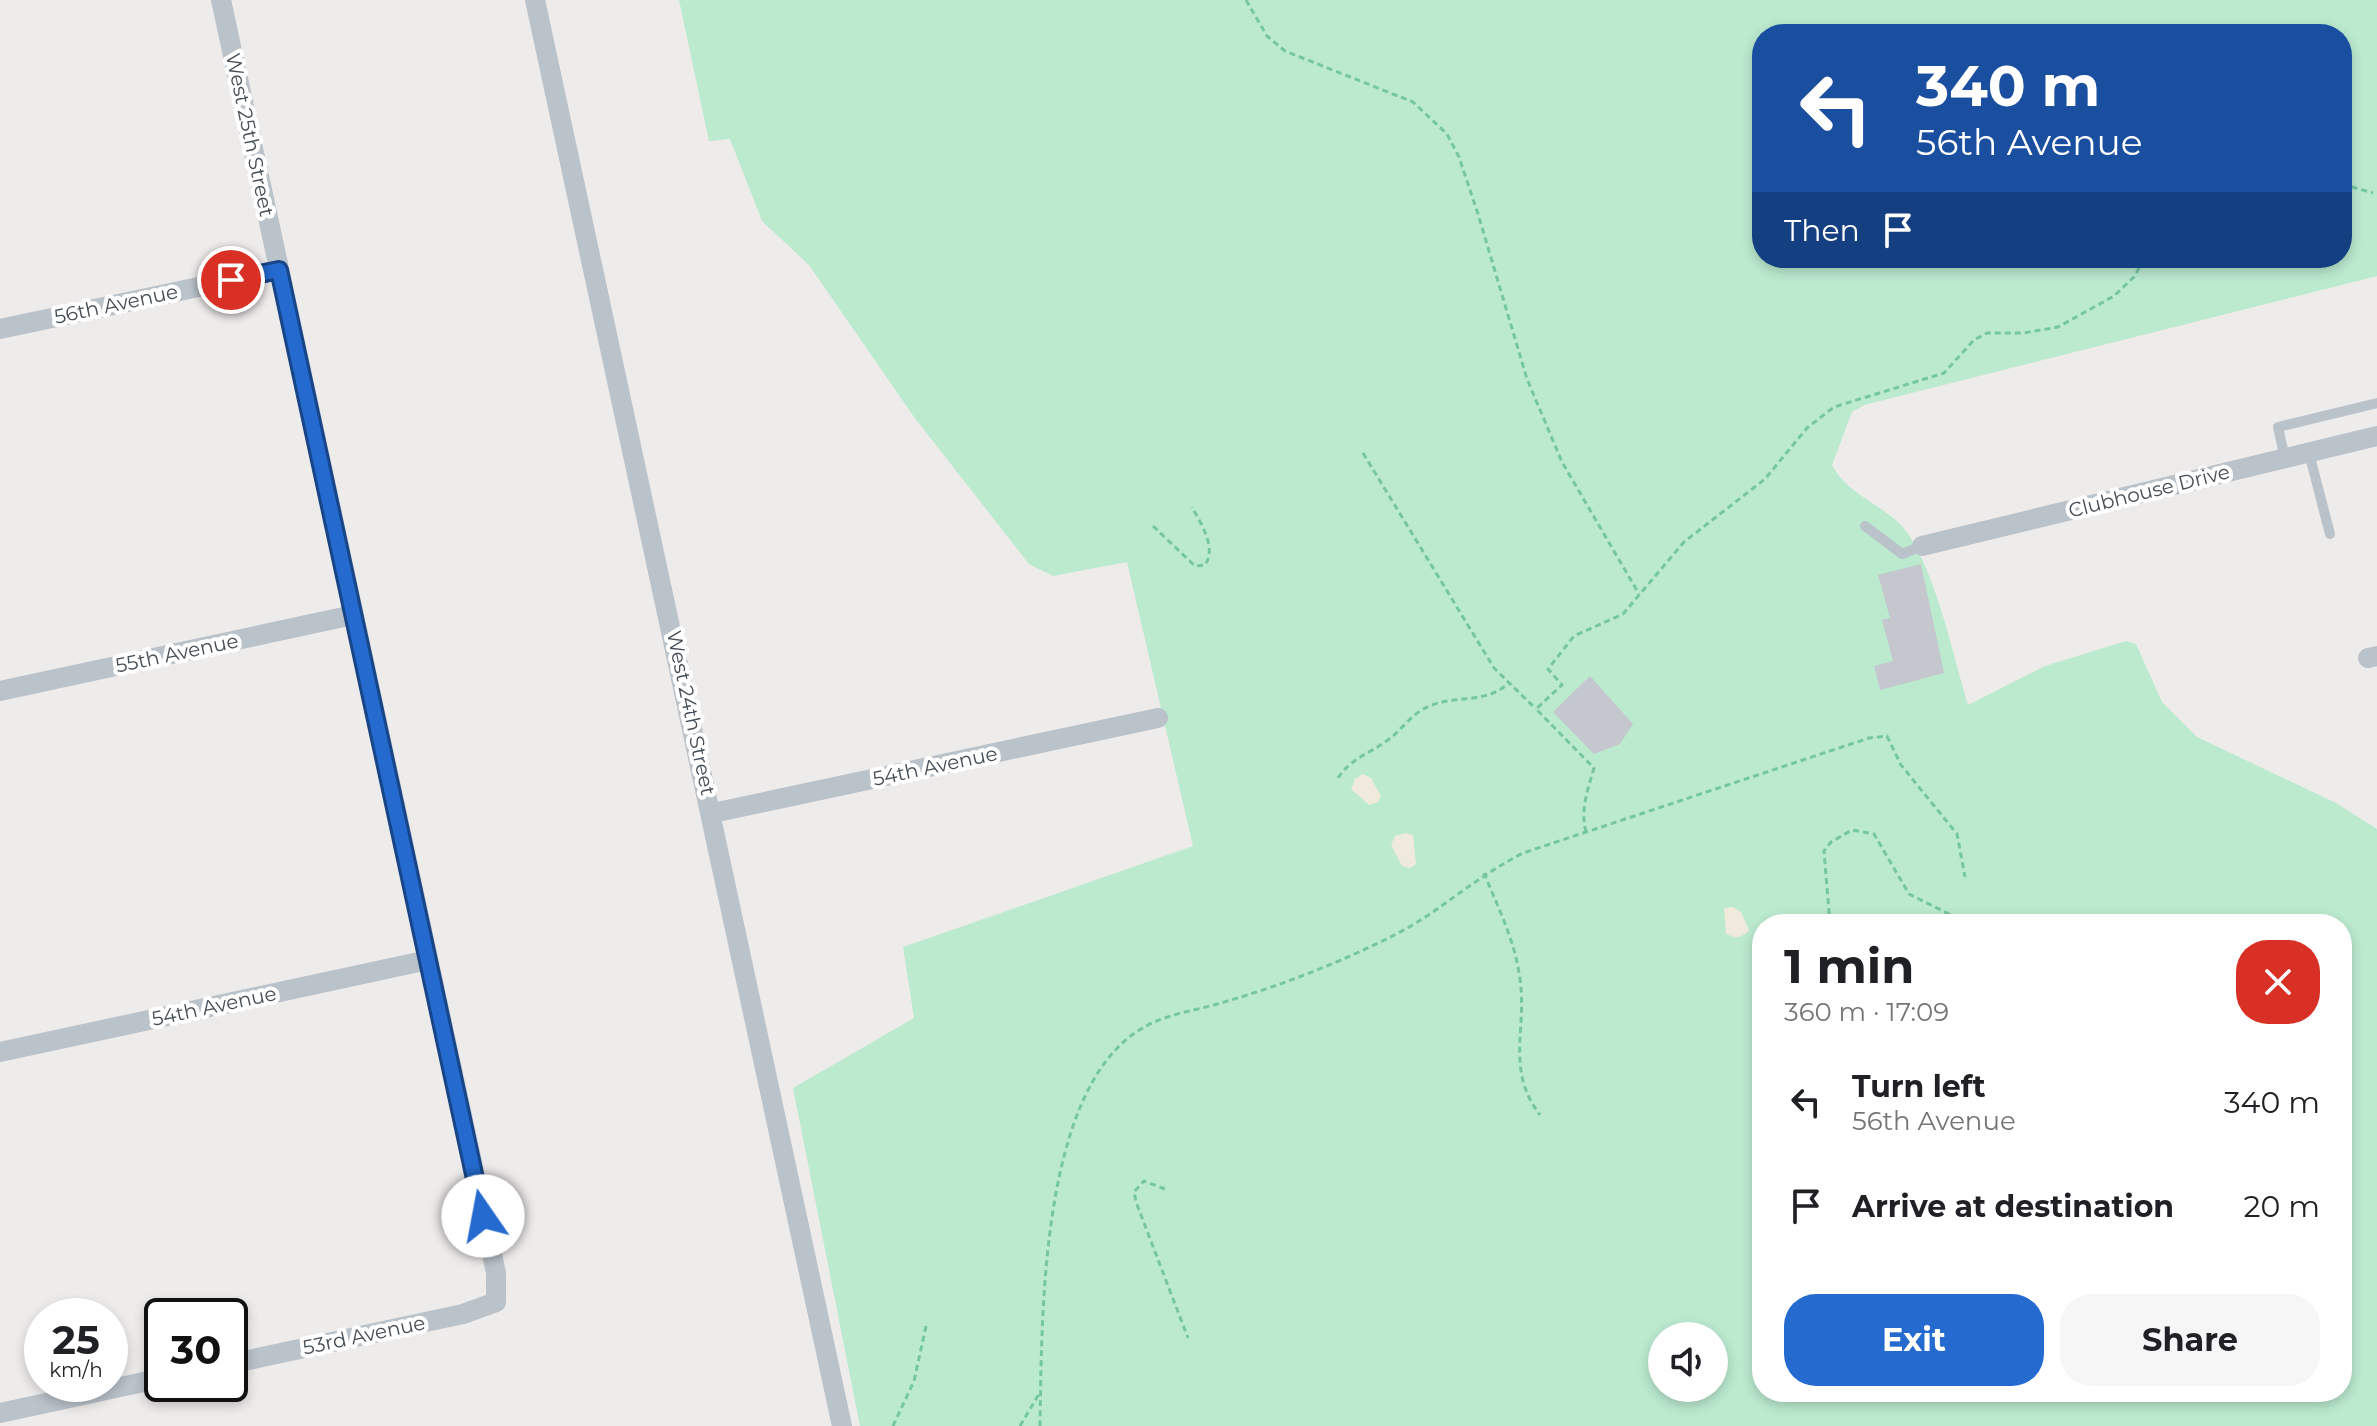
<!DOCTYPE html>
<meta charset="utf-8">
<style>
:root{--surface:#fff;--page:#f6f6f6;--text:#202124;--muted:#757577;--accent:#246acf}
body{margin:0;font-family:Montserrat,sans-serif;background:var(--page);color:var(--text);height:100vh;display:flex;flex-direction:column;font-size:30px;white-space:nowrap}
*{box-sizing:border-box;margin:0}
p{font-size:26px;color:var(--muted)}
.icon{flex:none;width:44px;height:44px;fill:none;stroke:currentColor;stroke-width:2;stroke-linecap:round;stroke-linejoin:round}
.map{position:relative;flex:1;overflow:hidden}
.sheet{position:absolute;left:1752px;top:914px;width:600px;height:488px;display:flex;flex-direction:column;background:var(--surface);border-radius:32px;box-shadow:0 4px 12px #0003}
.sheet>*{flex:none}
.banner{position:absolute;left:1752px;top:24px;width:600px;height:244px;border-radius:32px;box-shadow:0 4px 12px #0003;background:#1a4fa0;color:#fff;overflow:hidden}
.tools{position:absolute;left:1648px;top:1322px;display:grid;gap:16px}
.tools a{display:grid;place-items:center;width:80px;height:80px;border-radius:50%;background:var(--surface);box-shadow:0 4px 12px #0003;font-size:40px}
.speed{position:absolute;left:24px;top:1298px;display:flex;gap:16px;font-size:40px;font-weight:700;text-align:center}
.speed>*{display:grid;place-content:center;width:104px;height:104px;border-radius:50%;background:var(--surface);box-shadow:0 4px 12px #0003;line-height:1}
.speed small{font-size:20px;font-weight:400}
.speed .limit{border:4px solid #111;border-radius:12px;background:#fff;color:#111}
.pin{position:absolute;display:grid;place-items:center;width:68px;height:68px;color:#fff;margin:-34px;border:4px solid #fff;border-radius:50%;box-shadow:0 2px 8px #0007}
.me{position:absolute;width:88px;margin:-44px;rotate:348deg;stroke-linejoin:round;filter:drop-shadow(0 0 6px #0008)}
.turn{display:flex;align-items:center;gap:28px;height:168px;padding:0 32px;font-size:36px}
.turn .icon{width:104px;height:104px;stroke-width:2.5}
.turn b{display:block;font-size:56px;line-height:68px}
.then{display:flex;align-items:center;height:76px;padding:0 32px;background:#0003;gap:16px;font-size:30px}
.round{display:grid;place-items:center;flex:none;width:84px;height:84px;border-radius:32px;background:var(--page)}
.head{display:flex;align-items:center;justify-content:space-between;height:136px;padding:0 32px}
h1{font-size:48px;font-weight:700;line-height:60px}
.action{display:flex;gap:16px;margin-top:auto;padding:16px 32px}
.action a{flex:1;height:92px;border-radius:32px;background:var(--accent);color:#fff;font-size:32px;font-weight:700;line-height:92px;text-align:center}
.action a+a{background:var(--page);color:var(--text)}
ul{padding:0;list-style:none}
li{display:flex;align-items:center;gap:24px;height:104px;padding:0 32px}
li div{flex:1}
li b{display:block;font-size:30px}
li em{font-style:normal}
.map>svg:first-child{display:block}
</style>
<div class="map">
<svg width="2377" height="1426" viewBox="0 0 2377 1426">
<rect width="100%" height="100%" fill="#eeebeb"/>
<path fill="#bbeacf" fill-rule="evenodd" d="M679,0h1698v276l-513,129 -12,7 -20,53c16,32 58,41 77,70 29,46 43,117 59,170l77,-39 81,-25 10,3 26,58 35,35 139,66 41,26v597h-1517l-67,-338 121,-70 -11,-71 290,-101 -66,-284 -74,14 -24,-12 -115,-147 -105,-152 -47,-44 -32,-82 -21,2zM1762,34h580v224h-580zM1762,924h580v468h-580zM1662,1336h52v52h-52z"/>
<g fill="#efeadc">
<path d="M1363,774l8,4 10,18 -3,6 -9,3 -18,-16 4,-10z"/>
<path d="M1405,833l8,2 3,29 -6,4 -8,-2 -11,-21 4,-9z"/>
<path d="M1733,907l8,5 8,18c-8,9 -13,8 -23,4l-2,-26z"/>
</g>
<g fill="#c5c7ce">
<path d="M1921,564l23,109 -64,17 -6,-24 19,-5 -11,-41 8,-2 -12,-43z"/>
<path d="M1590,676l43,48 -13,20 -26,10 -41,-42z"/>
</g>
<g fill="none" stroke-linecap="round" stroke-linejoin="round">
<g stroke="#76c6a1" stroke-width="3" stroke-dasharray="6 4" stroke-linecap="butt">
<path d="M1246,0l21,36 18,15 128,51 34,32 12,23 19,57 49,165 35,83 77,132"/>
<path d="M2342,184l31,9"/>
<path d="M1363,453l131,215 42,41"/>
<path d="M1153,526l42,40 10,-1c12,-18 -4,-41 -13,-58"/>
<path d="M1338,778c13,-20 31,-24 50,-38 15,-11 24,-28 44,-35 27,-10 53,-1 77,-22"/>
<path d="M1586,832c-6,-22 2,-43 8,-64l-58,-59 26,-24 -14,-16 26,-33 49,-22 61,-72 81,-63 42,-51 27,-21 110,-34 30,-33 13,-7h37l34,-6 56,-31 20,-19 11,-19"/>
<path d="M1484,873c13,32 30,66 35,100 10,53 -15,95 21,142"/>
<path d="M1830,924l-6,-73 7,-9 21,-12 22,4 35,60 60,30"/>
<path d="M1165,1189l-21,-8 -10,11 2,10 52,136"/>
<path d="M893,1426l21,-45 12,-55"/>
<path d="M1020,1426l19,-32"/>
<path d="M1040,1426c2,-106 -1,-336 101,-397 24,-15 53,-18 80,-26 41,-12 81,-26 120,-43 29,-13 59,-26 86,-44 32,-22 61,-45 96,-63l346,-115 18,-2 14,29 56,69 8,43"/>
</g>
<g stroke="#bac2ca" stroke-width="10">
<path d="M2309,453l21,81"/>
<path d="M2285,459l-7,-32 99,-24"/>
<path d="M1865,526l37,28 20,-8"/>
</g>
<g stroke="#bac2ca" stroke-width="20">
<path d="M221,0l275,1273v29l-33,12 -233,50"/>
<path d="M535,0l307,1426"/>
<path d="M0,329l279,-59"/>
<path d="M1922,546l455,-110"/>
<path d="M2368,658l9,-2"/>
<path d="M0,691l353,-76"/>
<path d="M713,813l445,-95"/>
<path d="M0,1052l428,-92"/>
<path d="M0,1413l162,-35"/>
</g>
</g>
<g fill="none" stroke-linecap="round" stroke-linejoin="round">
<defs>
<path id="route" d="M231,280l48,-10 204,946"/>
</defs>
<use href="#route" stroke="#174587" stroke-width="20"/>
<use href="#route" stroke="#246acf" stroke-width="14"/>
</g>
<g text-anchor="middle" stroke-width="8" stroke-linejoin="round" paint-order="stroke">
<g font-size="20" fill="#454e57" stroke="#fff">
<text transform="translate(250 135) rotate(78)" y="7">West 25th Street</text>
<text transform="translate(116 304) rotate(-12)" y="7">56th Avenue</text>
<text transform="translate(2149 491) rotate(-14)" y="7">Clubhouse Drive</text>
<text transform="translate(177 653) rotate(-12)" y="7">55th Avenue</text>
<text transform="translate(691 713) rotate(78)" y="7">West 24th Street</text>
<text transform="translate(935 766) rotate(-12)" y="7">54th Avenue</text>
<text transform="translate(214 1006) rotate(-12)" y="7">54th Avenue</text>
<text transform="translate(364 1335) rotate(-12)" y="7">53rd Avenue</text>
</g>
</g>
</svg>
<div class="tools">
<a><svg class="icon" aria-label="sound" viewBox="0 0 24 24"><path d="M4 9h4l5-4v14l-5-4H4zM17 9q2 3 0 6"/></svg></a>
</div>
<div class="speed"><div>25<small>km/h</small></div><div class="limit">30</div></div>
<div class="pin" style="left:231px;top:280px;background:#d93025"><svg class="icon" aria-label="arrive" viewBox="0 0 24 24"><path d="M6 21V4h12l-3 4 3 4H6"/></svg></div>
<svg class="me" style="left:483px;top:1216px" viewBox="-20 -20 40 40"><circle r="19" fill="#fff"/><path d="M0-13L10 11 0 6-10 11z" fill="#246acf"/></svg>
<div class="banner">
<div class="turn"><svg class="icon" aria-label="left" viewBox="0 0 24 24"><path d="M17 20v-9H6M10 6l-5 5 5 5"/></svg><div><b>340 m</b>56th Avenue</div></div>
<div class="then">Then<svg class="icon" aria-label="arrive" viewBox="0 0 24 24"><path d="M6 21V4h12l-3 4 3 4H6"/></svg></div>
</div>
<section class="sheet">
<div class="head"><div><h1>1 min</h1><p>360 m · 17:09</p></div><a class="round" style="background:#d93025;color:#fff"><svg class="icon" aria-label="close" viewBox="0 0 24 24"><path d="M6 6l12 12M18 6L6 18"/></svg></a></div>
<ul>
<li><svg class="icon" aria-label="left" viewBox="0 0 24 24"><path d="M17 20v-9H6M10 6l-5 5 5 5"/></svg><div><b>Turn left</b><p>56th Avenue</p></div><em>340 m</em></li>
<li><svg class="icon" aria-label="arrive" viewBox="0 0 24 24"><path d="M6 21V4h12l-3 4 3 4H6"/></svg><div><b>Arrive at destination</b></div><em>20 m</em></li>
</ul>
<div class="action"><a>Exit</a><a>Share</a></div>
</section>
</div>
